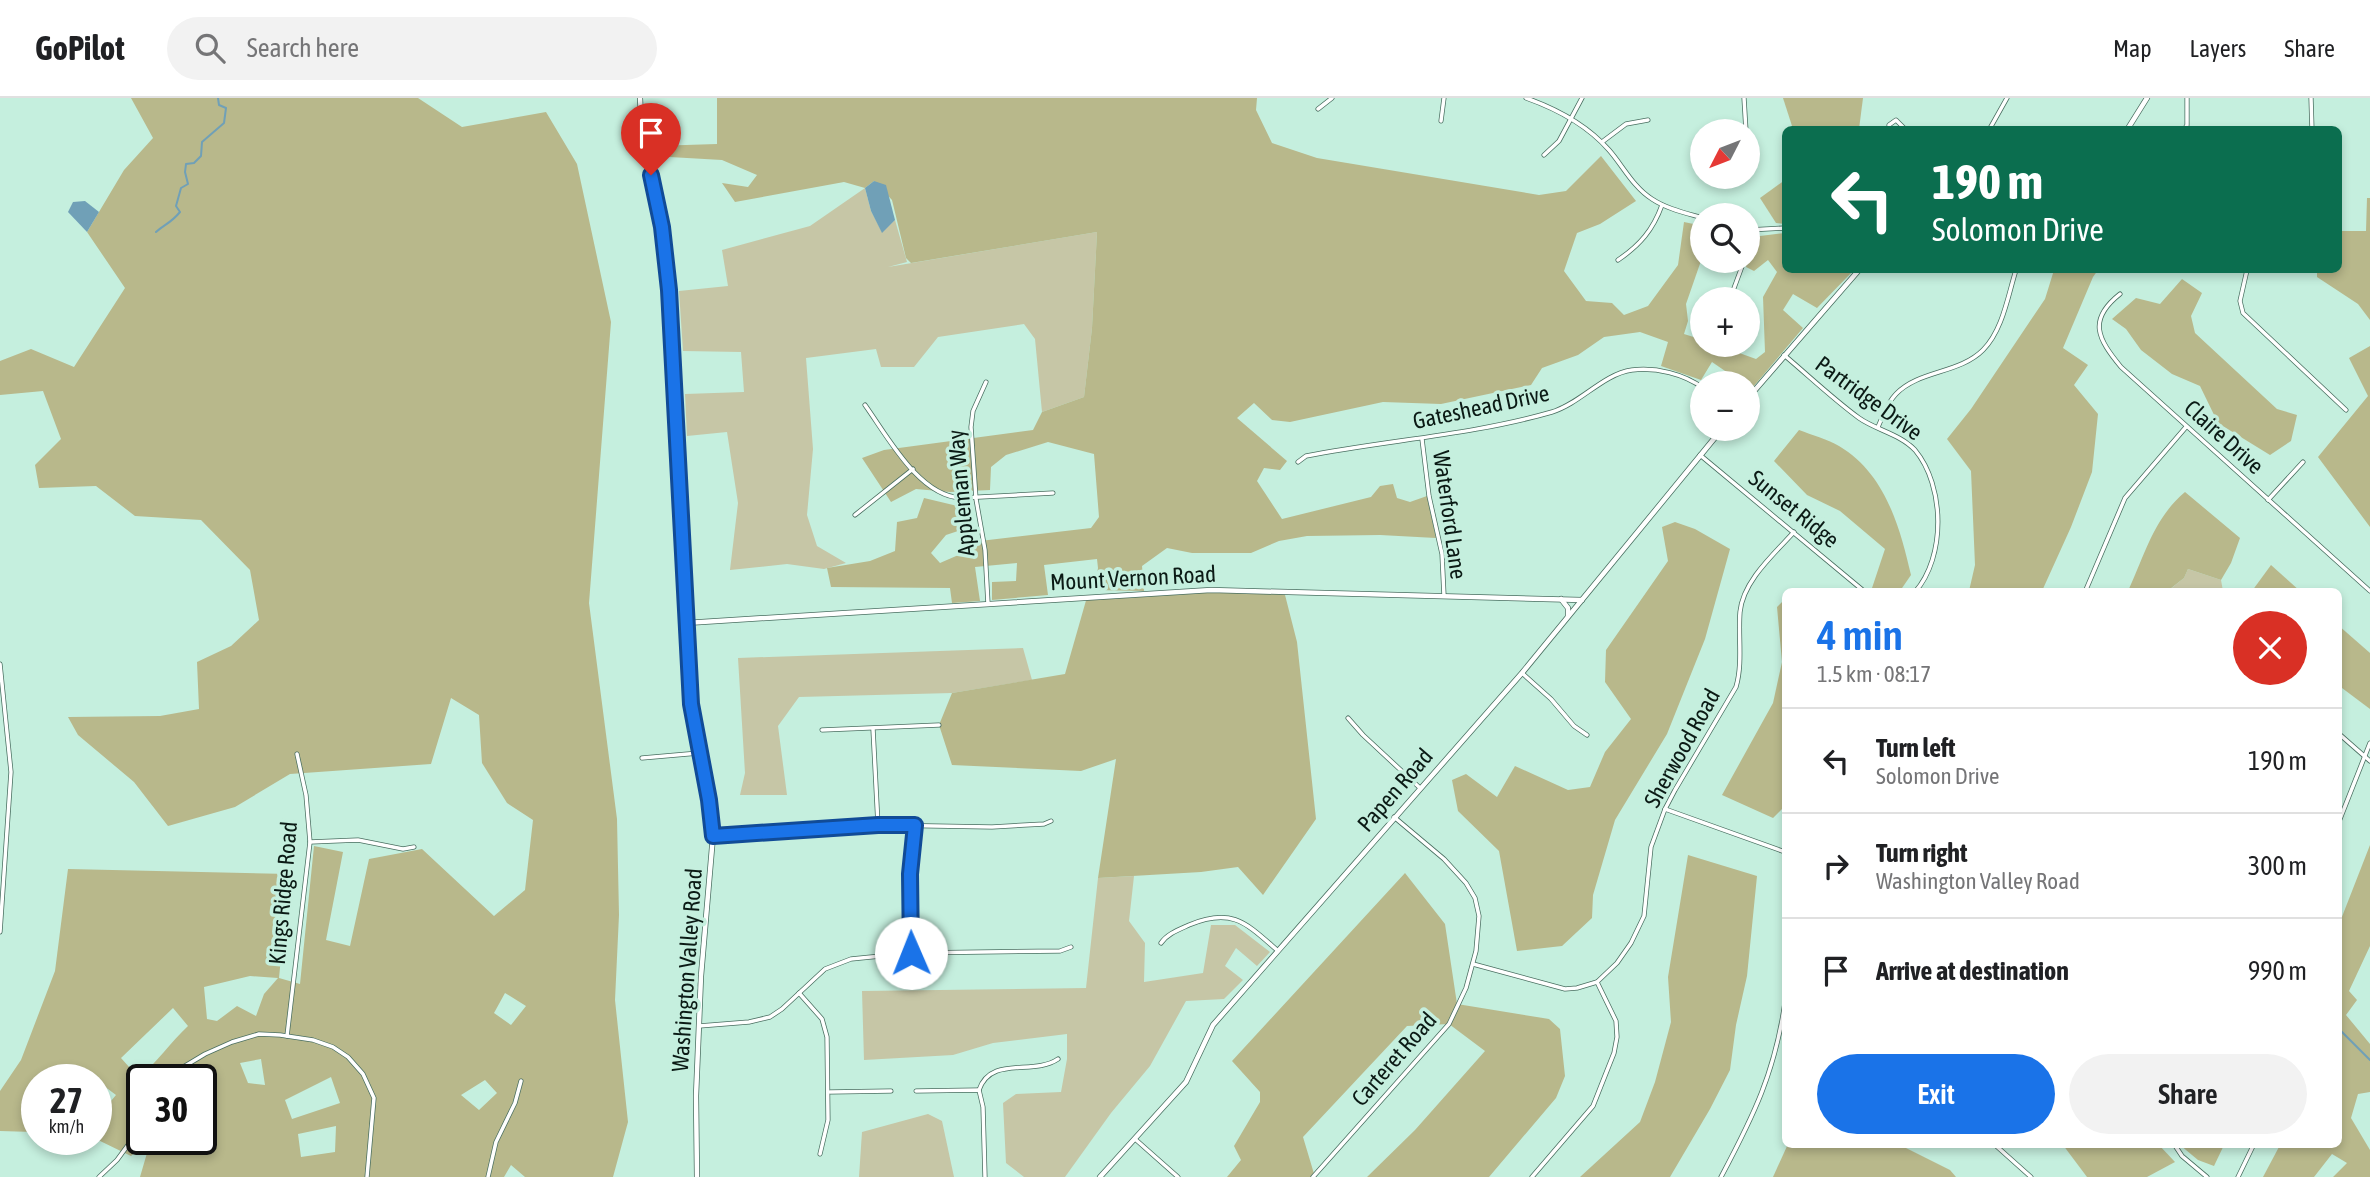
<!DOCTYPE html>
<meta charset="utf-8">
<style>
:root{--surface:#fff;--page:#f2f2f2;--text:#202124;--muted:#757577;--line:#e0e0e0;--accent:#1a73e8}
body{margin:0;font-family:"Asap Condensed",sans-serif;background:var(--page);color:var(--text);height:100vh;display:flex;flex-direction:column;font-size:26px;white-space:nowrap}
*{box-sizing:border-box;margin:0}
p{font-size:23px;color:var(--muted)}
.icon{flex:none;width:38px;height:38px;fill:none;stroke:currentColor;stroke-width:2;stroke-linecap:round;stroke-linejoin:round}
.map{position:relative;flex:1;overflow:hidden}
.panel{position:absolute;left:1782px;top:490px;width:560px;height:560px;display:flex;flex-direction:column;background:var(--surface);border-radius:10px;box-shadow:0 4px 10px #0003}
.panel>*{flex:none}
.top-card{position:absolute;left:1782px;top:28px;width:560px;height:147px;border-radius:10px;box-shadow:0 4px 10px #0003;background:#0b6e4f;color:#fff;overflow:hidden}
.needle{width:46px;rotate:228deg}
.buttons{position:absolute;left:1690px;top:21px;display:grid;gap:14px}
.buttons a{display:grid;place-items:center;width:70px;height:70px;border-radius:50%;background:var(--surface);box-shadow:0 4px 10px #0003;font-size:35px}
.speed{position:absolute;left:21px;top:966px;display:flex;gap:14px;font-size:35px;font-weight:700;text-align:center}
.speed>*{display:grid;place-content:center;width:91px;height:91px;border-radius:50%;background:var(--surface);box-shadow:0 4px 10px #0003;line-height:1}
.speed small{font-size:18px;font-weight:400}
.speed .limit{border:4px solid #111;border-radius:10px;background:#fff;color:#111}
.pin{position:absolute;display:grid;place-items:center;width:60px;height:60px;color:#fff;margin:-72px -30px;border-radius:50% 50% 50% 0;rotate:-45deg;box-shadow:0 0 7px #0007}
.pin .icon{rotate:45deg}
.me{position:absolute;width:77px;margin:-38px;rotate:359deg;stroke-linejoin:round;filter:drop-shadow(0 0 5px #0008)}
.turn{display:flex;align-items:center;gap:24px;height:147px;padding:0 35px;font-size:32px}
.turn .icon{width:91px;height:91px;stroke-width:2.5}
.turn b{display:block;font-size:49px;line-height:60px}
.round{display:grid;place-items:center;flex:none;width:74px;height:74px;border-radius:37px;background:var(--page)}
.summary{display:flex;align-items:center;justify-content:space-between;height:119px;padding:0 35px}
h1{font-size:42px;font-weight:600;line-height:52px;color:var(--accent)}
.action{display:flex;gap:14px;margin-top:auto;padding:14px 35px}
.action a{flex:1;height:80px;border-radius:42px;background:var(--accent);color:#fff;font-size:28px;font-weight:600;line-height:80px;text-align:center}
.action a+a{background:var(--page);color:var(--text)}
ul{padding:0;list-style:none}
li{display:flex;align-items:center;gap:21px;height:105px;padding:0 35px;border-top:2px solid var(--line)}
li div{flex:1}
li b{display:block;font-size:26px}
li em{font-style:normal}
header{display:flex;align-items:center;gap:42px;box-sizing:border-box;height:98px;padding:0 35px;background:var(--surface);border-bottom:2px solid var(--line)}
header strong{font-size:33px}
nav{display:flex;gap:38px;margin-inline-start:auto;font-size:24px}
.search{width:490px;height:63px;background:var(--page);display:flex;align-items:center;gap:18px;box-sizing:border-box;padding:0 24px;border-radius:38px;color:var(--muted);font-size:26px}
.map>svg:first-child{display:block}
</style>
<header>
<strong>GoPilot</strong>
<div class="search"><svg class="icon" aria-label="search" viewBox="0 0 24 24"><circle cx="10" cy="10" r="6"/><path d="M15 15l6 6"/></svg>Search here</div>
<nav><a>Map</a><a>Layers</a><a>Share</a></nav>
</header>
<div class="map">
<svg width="2370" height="1079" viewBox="0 0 2370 1079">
<rect width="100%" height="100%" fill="#c5efde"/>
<g fill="#c6c6a6">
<path d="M865,90l6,23 11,21 13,-12 12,42 -19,5 209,-35 -5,96 -8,69 -42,15 -7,-73 -11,-15 -86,13 -24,30h-33l-5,-18 -70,9 7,91 -6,66 10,31 29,17 -22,6 -37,-5 -57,6 8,-67 -11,-71 -40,4 -2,-42 59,-2 -3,-40 -58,-1 -4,-60 49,-5 -6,-36 88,-24z"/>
<path d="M2188,471l33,11 2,11 -51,1 -3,-2 15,-12z"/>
<path d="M1023,550l9,32 -80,13 -153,4 -21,29 9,69h-47l5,-22 -7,-115z"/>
<path d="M1134,778l-5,45 16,22 -1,39 59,-9 8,-48h24l35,27 -13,14 -21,-18 -11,18 18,14 -19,19 -38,2 -36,65 -39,47 -46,64h-41l-18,-14 -3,-60 13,-9 45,-2 6,-33v-25l-74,9 -40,12 -89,5 -2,-69 224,-3 12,-110z"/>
<path d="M928,1016l14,7 12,56h-95l3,-45z"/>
</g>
<g fill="#b8b88b" fill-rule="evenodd">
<path d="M131,0h287l44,29 84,-15 31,52 34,158 -22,281 28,216 2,96 -4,85 13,122 -15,55h-88l-14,-12 -7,12h-364l7,-24 25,-14h29v-25l5,-17 -5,2v-19h-59v59h8l-19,17 -35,-17v-20l20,-24 -20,-15h-59v49l-4,3 -33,-1v-40l21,-31 34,-89 13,-102 221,5 -10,104 21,6 14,-138 29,6 -17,88 24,6 19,-87 53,-10 72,67 31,-26 8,-70 -26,-17 -25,-40 -3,-48 -28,-17 -20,66 -141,10 -55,33 -67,19 -34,-44 -56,-47 -10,-18 92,-1 39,-7 -2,-47 34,-16 28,-26 -9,-50 -49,-50 -66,-4 -39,-30 -57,2 -4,-23 26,-26 -18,-48 -43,4v-34l31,-12 43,18 51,-79 -38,-56 37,-62 29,-32zM250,878l28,2 -14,16 -8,22 -19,-10 -20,15 -10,-2 -3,-32zM505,895l21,13 -15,19 -17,-12zM173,910l15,18c-18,17 -31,36 -49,52l-18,-20zM261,961l4,26 -17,-2 -8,-20zM331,979l9,26 -48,16 -7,-19zM485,982l12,13 -18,17 -18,-15zM336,1028l-1,26 -34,5 -3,-23z"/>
<path d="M717,0h540l-1,12 16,33 45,15 222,37 27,-4 35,-35 35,45 -36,23 -23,9 -13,38 22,30 26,2 12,12 24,-9 30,-41 6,-43 19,4v29l-17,49 2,17 -4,13 19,6v5h14l39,14 9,-7 -2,-55 14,-25 -9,-12 -14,11 -8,-4 6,-30 33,-4v37h69l-37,38 -24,-14 -10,16 20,18 -55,65v-10h-27l7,-10 -16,-11 -11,18 -40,-14 7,-24 -28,-10 -36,5 -26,18 -36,13 -11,17 -90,19 -58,-2 -93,20 -18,-2 -18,-17 -17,15 50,43 -7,9 -16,-2 -7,13 25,38 89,-22 9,-11 13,-2 4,14 13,4 17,-6 9,42 -56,-3 -73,1 -28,5 -28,12h-59l-25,-5 -25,18 2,25 -50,-1 4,-22 -1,-9 -53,6 4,30 -56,5v-18l24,-1 1,-18 -42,4 5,34 -28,2 -2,-15 -119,-1 -4,-19 43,-7 25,-10 2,-29 20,-4 7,-20 46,11 3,17 -27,9 -15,18 9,10 23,-10v-10l128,-15 8,-11 -5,-63 -46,-12 -42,13 -15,12 -1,23 -40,2 -34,-3 -25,13 -29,-44 22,-8 149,-20 9,-18 42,-15 8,-69 5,-96 -186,31 -5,-5 -14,-58 -18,-19 -9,7 -21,-6 -109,20 -13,-19 26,4 9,-12 -35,-15 -70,-4 2,-10 63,-2z"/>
<path d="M1783,0h80l-4,31h-66z"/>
<path d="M1785,82v44l-9,-1 -16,-25z"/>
<path d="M2367,100h3v122l-12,-16 -41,-27v-7h21v-39h28z"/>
<path d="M2054,172h44l-5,7 -30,71 25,17 -14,20 24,29 -6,58 -21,55 -29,64h-73l6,-26 -4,-94 -24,-32 24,-30 74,-110z"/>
<path d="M2182,181l20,14 -11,23 4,17 82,76 20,6 -6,26 -21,14 -52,-32 -18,-37 -28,-12 -31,-24 -15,-21 -14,-10 24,-21 24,6z"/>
<path d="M2370,248v181l-52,-70 50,-61 -19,-38z"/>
<path d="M1799,332c13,5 28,9 40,16 46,27 61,81 72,129l-11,16h-24l-4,-3 13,-39 -45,-38 -33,-16 -33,-34z"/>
<path d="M2185,394l55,46 -9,25 -10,17 -33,-11 -4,9 -14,11 2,2h-44c17,-36 25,-72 57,-99z"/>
<path d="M1675,424l20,7 35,20 -25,90 -38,95 -52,86 -22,75 -1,23 -30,28 -45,5 -18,-100 -41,-40 -6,-31 14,-6 31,23 18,-31 53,24 22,-3 15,-35 26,-33 -26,-37 1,-32 62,-89 -6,-34z"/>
<path d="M2271,467l29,26h-48z"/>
<path d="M1211,492l73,1 13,51 19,177 -53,76 -25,-28 -37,5 -103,6 18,-119 -35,12 -129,-6 -13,-40 13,-32 113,-19 22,-77z"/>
<path d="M1785,501v207l-12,12 -51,-23 51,-92 9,-41 -5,-55z"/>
<path d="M2338,527l32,28v56l-32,-24z"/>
<path d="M2370,747v101l-21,45 8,9 -11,15 24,29v48l-12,2 -7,24 19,32v27h-37l14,-14 -15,-9 -18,23h-51l17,-32 58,-1v-217z"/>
<path d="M1688,757l69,21 -10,100 -11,49 -6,45 -20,39 -40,68h-90l60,-55 15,-40 16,-60 -3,-45z"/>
<path d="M1405,775l40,51 12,80 92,15 11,10 5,47 -9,22 -67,79h-122l48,-47 70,-79 -36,-27 -42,2 -104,111 12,40h-88l14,-17 -7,-14 26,-44v-10l-28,-31z"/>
<path d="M1788,1046l112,1 50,25 6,7h-183z"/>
<path d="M2063,1047h96l16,17 -28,15h-60z"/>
<path d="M2180,1047h44l-10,21 -16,-6z"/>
</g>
<g fill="#70a0b7">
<path d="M874,83l12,4 9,35 -13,13 -11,-22 -6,-23z"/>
<path d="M85,103l14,11 -12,20 -19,-20 5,-10z"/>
</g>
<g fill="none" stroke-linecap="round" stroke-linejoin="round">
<g stroke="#70a0b7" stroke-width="2">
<path d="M156,134c9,-8 15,-9 24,-20l-4,-6 5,-18 7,-4 -3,-12 1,-8 8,-1 7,-7 1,-14 22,-19 2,-15 -7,-3 -1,-7"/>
<path d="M2338,930l32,32"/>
</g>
<defs>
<g id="minor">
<path d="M1526,0c31,11 61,27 83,52 14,16 24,37 43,49 15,10 34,14 51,19"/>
<path d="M1744,0l2,33"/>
<path d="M2311,0l1,32"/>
<path d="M1318,11l14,-11"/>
<path d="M1441,23l3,-23"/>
<path d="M1889,32v-5l7,-5 10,10"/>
<path d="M1989,32l18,-32"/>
<path d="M2184,32l3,-5v-27"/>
<path d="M1602,44l24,-18 22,-4"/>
<path d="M1544,57l15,-14 23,-43"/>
<path d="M1748,132l37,-2"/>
<path d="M1618,162c22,-15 35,-30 44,-55"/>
<path d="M2247,172l-7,31 3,12 103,97"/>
<path d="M2120,196c-33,26 -22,45 1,73l249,224"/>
<path d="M1730,201l14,-38"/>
<path d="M1784,257c25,21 49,44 75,63 17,12 41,16 56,32 30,36 31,107 0,142"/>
<path d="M986,284l-13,29 -2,16 5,72 9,51 3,54"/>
<path d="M865,307c23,32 54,91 96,93l92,-5"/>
<path d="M1878,329c5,-11 9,-24 18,-33 23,-24 63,-20 87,-44 20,-20 25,-55 33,-80"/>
<path d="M1422,341l7,57 13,58 2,42"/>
<path d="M1700,357l165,137"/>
<path d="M1298,364l8,-6c82,-16 166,-21 246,-44 29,-9 51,-38 80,-42 24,-3 52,4 71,18"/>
<path d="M2268,402l35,-38"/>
<path d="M855,417l58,-46"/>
<path d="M2085,494l40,-94 61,-71"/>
<path d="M0,566l11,108 -11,160"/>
<path d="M1522,575l29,26 23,27 13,9"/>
<path d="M1348,620l15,17 57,53"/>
<path d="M873,631l5,96"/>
<path d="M822,632l117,-5"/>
<path d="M2338,635l32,28"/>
<path d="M642,660l57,-5"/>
<path d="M1665,711l120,43"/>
<path d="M2338,726l32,-81"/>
<path d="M713,738l165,-11 114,2 52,-3 7,-3"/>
<path d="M310,744l48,-2 45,9 11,-2"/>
<path d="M1161,845c6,-9 17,-13 28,-18 43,-18 57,-2 88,25"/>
<path d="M911,855l-1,-79 5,-49"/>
<path d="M1473,866l92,25 12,-1 20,-6 20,-19 14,-20 13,-27 7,-69 14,-38 10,-19 61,-103c7,-24 2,-50 4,-75 3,-31 34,-58 54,-80"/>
<path d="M799,895l23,26 5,18 1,83 -8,34"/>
<path d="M699,928l50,-4 21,-5 12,-8 43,-40 26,-10 60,-6 149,-2 11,-4"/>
<path d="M287,938l23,-194 -4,-47 -9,-41"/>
<path d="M176,982l9,-14 20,-12 27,-12 27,-8 21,1 33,5 20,7 15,10 15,17 11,24 -7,79"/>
<path d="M979,992c12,-35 54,-14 79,-31"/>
<path d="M916,993l63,-1 4,17 2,70"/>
<path d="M830,994l61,-1"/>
<path d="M1135,1041l43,38"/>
<path d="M1994,1046l37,33"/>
<path d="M2174,1046l8,12 25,21"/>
<path d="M99,1079l18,-17 25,-34"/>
<path d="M488,1079l8,-35 19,-39 6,-22"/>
<path d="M1313,1079l136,-153 17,-36 10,-37 3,-35 -4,-18 -9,-15 -22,-24 -50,-42"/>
<path d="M1532,1079l61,-71 21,-53 3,-16 -1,-16 -19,-39"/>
<path d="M1721,1079c33,-62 54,-105 64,-175"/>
<path d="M2238,1079l16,-33"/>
</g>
<g id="tertiary">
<path d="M640,0l1,19 21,110 7,63 22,414 18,96 4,36 -12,140 -5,120 1,81"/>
<path d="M2127,32l20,-32"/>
<path d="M1748,300l111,-128"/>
<path d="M1561,501l7,9v8"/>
<path d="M686,525l525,-33 371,10"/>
<path d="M1100,1079l86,-95 27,-57 309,-352 200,-244"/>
</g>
</defs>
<use href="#minor" stroke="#496e60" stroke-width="5"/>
<use href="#tertiary" stroke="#496e60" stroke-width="6"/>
<use href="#minor" stroke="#fff" stroke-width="3.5"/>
<use href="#tertiary" stroke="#fff" stroke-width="4.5"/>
</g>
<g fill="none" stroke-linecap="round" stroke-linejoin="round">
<defs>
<path id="route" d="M651,77l11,52 7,63 22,414 18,96 4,36 165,-11h37l-5,49 1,79"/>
</defs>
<use href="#route" stroke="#114b97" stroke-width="18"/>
<use href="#route" stroke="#1a73e8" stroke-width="12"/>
</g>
<g text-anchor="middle" stroke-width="7" stroke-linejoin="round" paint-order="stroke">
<g font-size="23" fill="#0b1a15" stroke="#c5efde">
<text transform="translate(1869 300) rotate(36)" y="8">Partridge Drive</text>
<text transform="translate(1481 309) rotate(-12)" y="8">Gateshead Drive</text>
<text transform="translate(2224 339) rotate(42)" y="8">Claire Drive</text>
<text transform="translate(961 395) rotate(-95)" y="8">Appleman Way</text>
<text transform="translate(1794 411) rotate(39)" y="8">Sunset Ridge</text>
<text transform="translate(1450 417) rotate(82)" y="8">Waterford Lane</text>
<text transform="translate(1133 480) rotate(-3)" y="8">Mount Vernon Road</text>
<text transform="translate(1682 650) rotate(-61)" y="8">Sherwood Road</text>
<text transform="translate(1395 692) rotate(-49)" y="8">Papen Road</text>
<text transform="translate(283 795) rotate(-85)" y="8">Kings Ridge Road</text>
<text transform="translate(687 872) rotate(-86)" y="8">Washington Valley Road</text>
<text transform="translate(1394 961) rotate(-49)" y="8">Carteret Road</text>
</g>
</g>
</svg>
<div class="buttons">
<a><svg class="needle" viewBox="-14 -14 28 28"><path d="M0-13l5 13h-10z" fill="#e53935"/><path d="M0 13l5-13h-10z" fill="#757577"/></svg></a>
<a><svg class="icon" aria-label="search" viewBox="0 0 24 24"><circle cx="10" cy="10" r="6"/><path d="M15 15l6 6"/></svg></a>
<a>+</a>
<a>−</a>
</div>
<div class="speed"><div>27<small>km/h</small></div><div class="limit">30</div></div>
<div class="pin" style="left:651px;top:77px;background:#d93025"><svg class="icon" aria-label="arrive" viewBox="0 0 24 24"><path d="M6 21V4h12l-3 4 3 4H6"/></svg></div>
<svg class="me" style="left:911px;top:855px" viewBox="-20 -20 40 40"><circle r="19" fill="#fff"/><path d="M0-13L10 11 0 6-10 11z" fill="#1a73e8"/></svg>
<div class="top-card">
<div class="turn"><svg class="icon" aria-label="left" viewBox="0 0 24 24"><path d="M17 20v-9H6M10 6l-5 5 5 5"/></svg><div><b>190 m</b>Solomon Drive</div></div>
</div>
<section class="panel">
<div class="summary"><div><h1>4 min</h1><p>1.5 km · 08:17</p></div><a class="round" style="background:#d93025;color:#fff"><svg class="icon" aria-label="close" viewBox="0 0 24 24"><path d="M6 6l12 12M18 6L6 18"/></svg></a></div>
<ul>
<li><svg class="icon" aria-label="left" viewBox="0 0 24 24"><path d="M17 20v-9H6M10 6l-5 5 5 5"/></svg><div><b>Turn left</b><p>Solomon Drive</p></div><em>190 m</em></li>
<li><svg class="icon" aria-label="right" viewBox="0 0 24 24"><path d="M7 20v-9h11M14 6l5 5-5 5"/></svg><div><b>Turn right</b><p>Washington Valley Road</p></div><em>300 m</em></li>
<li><svg class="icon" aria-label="arrive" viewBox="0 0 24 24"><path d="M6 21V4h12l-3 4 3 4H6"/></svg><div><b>Arrive at destination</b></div><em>990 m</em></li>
</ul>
<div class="action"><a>Exit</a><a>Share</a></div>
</section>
</div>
